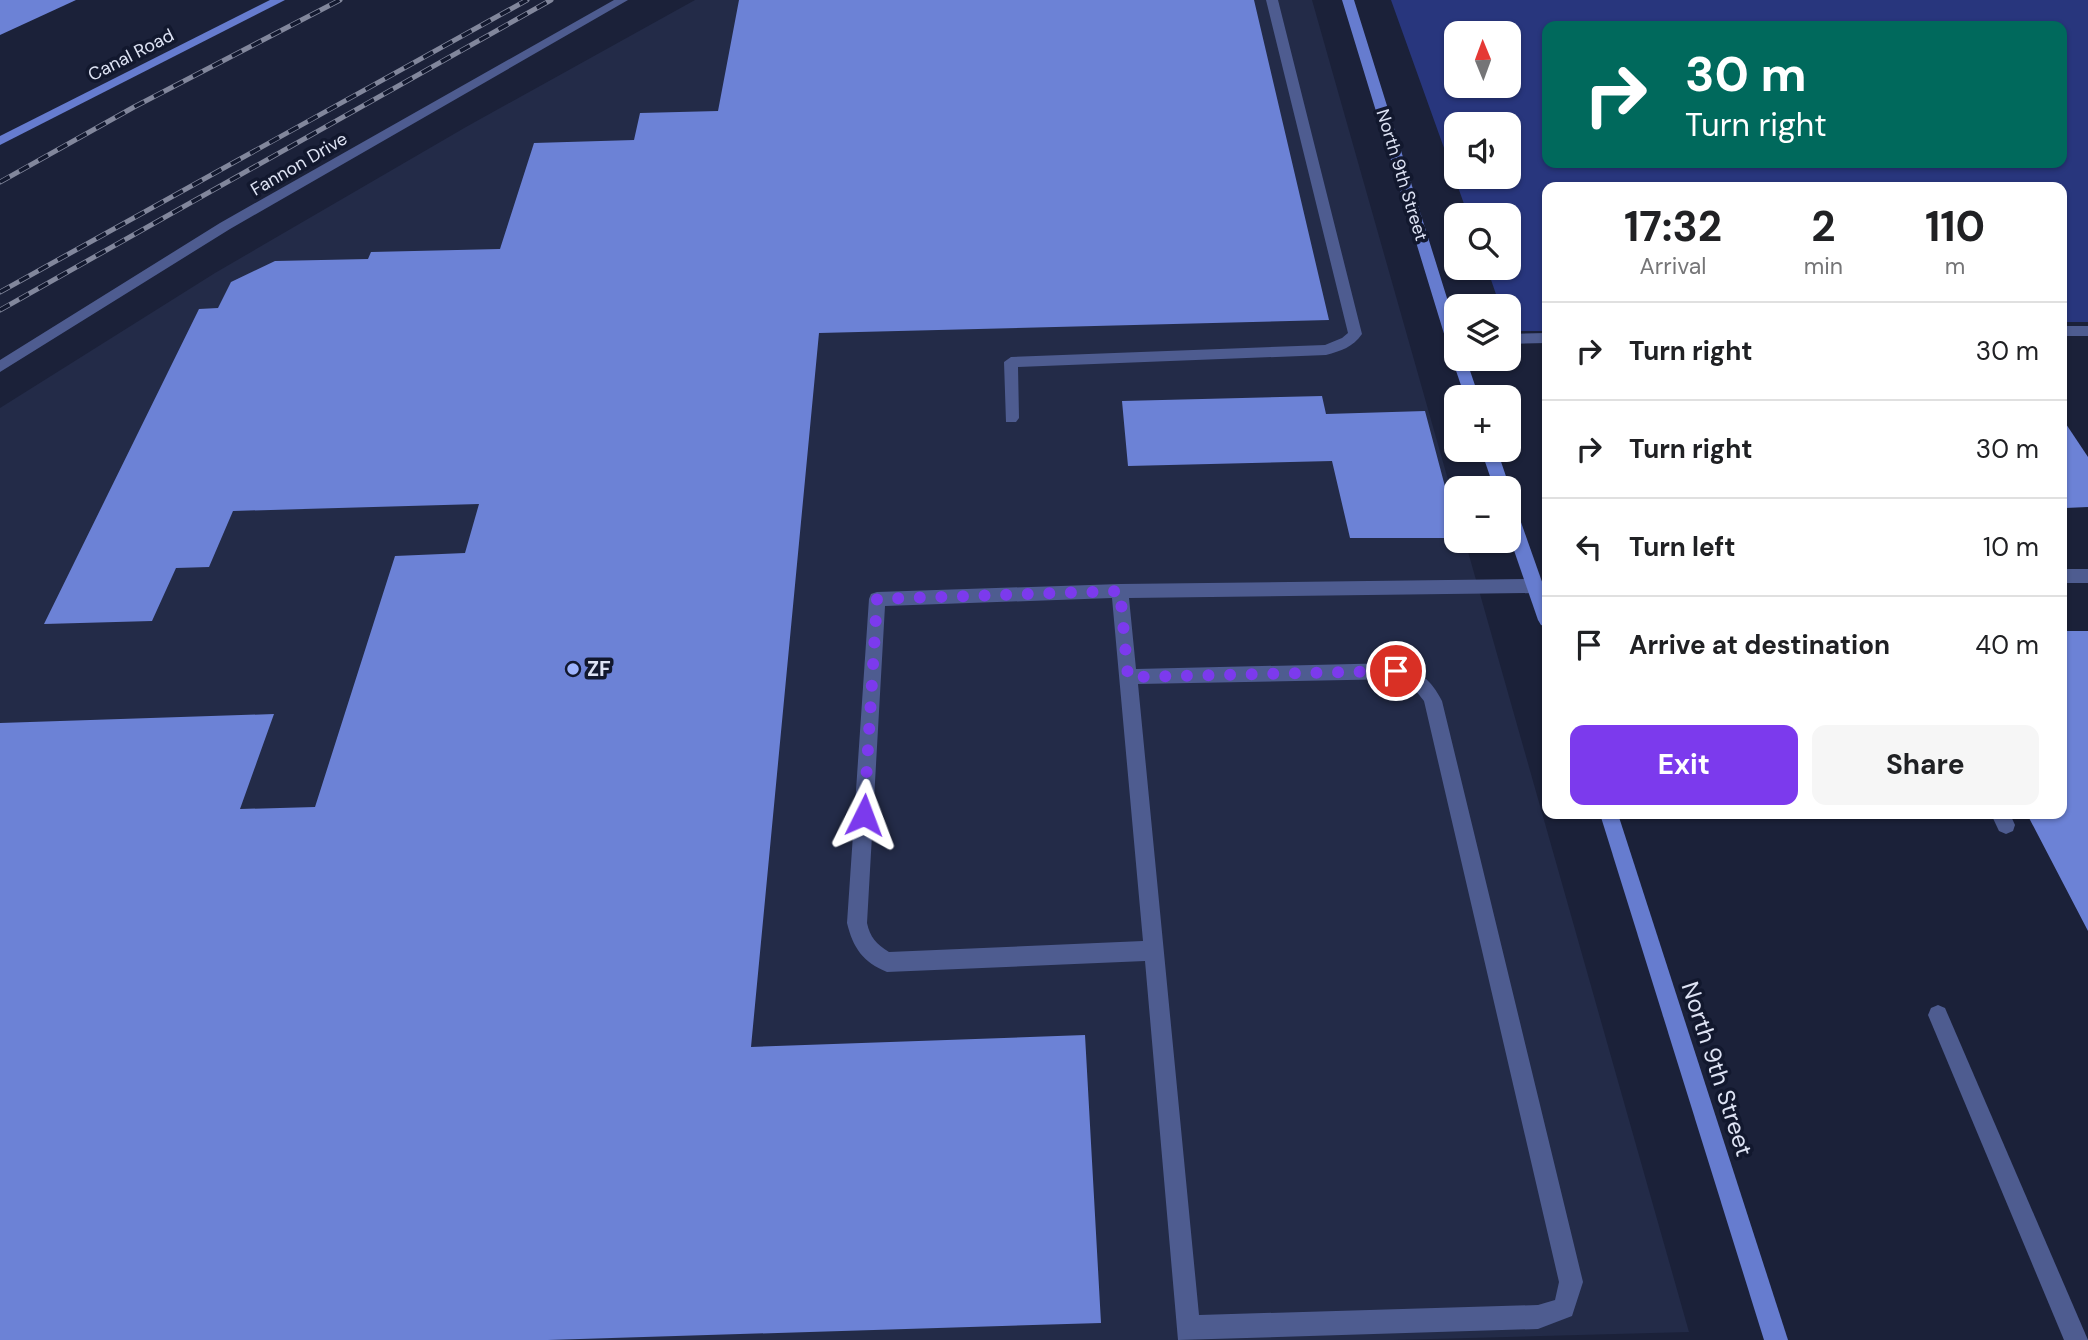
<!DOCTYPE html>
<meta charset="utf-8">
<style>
:root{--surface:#fff;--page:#f6f6f6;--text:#202124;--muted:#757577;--line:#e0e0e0;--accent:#7c3aed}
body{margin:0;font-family:"DM Sans",sans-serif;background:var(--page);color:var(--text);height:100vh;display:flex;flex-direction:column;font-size:26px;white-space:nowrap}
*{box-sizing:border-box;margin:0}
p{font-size:23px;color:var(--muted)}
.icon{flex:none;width:38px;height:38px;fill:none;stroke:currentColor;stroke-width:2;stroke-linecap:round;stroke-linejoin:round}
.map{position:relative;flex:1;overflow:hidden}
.panel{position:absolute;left:1542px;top:182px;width:525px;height:637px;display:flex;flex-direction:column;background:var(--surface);border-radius:14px;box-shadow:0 2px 5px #0004}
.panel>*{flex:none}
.guide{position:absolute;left:1542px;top:21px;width:525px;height:147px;border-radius:14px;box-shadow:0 2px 5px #0004;background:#00695c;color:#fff;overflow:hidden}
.needle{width:46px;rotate:359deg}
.buttons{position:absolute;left:1444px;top:21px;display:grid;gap:14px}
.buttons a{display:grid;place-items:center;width:77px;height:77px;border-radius:14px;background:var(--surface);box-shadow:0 2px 5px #0004;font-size:35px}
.pin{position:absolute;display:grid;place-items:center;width:60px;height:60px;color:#fff;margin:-30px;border:4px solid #fff;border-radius:50%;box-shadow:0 2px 7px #0007}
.me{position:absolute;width:77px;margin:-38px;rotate:3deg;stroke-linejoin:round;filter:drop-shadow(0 0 5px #0008)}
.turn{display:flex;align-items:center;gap:24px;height:147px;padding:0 28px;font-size:32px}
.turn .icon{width:91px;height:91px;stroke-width:2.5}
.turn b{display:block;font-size:49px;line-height:60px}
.eta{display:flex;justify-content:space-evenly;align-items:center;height:119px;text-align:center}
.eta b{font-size:42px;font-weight:700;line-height:49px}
.cta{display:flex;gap:14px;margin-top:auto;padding:14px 28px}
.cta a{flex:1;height:80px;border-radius:14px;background:var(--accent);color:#fff;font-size:28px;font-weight:700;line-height:80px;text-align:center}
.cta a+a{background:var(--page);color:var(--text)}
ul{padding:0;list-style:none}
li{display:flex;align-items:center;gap:21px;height:98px;padding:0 28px;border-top:2px solid var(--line)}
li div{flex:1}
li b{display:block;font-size:26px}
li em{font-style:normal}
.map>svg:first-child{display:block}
</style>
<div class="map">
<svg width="2088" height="1340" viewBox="0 0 2088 1340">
<rect width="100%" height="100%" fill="#1b2139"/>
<path fill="#232b48" d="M695,0h617l144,508v33h9l224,791 -295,8h-1394v-932l215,-135 251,-146z"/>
<path fill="#28367d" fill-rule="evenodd" d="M1391,0h697v322h-26v-135h-515v144h-38l-1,-25h-8l-13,-38h21v-53h-40zM1547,26h515v137h-515zM1456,33h52v53h-52zM1456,124h52v53h-52z"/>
<g fill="#6c82d6">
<path d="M0,0h76l-76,35z"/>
<path d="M739,0h515l75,320 -510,13 -68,714 334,-12 16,288 -553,17h-548v-617l274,-9 -34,95 75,-2 80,-251 70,-3 14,-49 -246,7 -24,56 -33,1 -24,53 -108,3 155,-315 19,-1 13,-26 44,-21 93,-2 3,-7 129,-3 34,-106 100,-3 6,-27 78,-2z"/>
<path d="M1322,396l4,18 99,-3 31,117v10h-106l-18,-77 -204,5 -6,-65z"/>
<path d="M2062,418l26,39v50l-23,1 -3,-5z"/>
<path d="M2062,631h26v300l-61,-117h35z"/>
</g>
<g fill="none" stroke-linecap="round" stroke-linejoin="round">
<g fill="#4e5c90" fill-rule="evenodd">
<path d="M1266,0h12l84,334c-9,13 -21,17 -36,21l-308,12 1,51 -3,4h-10l-2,-60 7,-5 314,-12 17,-7 6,-5z"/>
<rect x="2062" y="326" width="26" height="10"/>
<path d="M1547,333v10l-39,1v-10z"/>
<path d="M1536,579l6,2 2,5 -2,5 -6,2 -407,5 7,71 260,-6c23,8 35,16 46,38l141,581 -11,34 -34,13 -360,11 -33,-379 -258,11c-24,-10 -34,-24 -40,-49l22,-324 2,-5 6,-2 243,-8zM1112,598l31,343 -254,11c-13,-8 -19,-15 -22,-29l18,-317zM1399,679l13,7 12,15 135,581 -4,18 -17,5 -339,10 -61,-631z"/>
<path d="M1991,814h19l5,11 -2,6 -7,3 -7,-3z"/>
<path d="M1938,1005l7,3 143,332h-24l-136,-325 3,-7z"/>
</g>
<rect fill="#4e5c90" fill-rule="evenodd" x="2062" y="569" width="26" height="14"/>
<path fill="#4e5c90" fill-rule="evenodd" d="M614,0h14l-398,229 -230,143v-12l220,-137z"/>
<g fill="#667ccf" fill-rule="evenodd">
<path d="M270,0h15l-285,145v-9z"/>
<path d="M1342,0h12l102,327v32h10l13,38h-14l-13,-38 3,-4 -6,-5z"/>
<path d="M1481,450h16l13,38 -2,3v-3h-14z"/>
<path d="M1508,502l8,6 31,88v31l-6,-2 -3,-5 -30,-87z"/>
<path d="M1600,814h18l170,526h-24z"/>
</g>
<defs>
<g id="rail">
<path d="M0,182l134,-75 206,-107"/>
<path d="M0,292l527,-292"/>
<path d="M0,310l551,-310"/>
</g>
</defs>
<use href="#rail" stroke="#82879c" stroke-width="5"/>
<use href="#rail" stroke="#12182e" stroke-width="3.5" stroke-dasharray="11" stroke-linecap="butt"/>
</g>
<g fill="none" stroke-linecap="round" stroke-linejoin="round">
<path stroke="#7c3aed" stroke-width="12" stroke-dasharray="0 21.6" d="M864,815l13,-216 243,-8 8,86 268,-6"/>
</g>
<circle fill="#9eb4fd" stroke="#12182e" stroke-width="2.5" cx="573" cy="669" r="7"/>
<g text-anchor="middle" stroke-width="7" stroke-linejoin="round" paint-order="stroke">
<g font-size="18" fill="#dee3f4" stroke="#12182e">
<text transform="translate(131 55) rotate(-27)" y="6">Canal Road</text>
<text transform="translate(299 164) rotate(-30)" y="6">Fannon Drive</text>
<text transform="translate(1402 175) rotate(73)" y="6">North 9th Street</text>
</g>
<g font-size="21" font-weight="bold" fill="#dee3f4" stroke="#12182e" text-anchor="start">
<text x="587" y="676">ZF</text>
</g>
<g font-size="24" fill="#dee3f4" stroke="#12182e">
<text transform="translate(1717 1069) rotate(72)" y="8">North 9th Street</text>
</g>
</g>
</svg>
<div class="buttons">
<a><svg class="needle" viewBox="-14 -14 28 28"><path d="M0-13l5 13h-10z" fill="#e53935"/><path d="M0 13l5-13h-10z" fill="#757577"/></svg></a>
<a><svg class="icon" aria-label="sound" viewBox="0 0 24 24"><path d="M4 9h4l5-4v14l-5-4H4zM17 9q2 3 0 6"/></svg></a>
<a><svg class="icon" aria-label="search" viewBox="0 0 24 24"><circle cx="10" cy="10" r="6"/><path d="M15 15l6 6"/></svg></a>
<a><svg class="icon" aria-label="layers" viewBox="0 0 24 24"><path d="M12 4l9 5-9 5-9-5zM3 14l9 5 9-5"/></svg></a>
<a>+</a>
<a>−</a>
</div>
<div class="pin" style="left:1396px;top:671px;background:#d93025"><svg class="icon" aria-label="arrive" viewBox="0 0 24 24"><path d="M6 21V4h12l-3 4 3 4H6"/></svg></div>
<svg class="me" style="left:864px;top:815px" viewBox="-20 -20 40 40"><path d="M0-17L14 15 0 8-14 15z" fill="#7c3aed" stroke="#fff" stroke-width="4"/></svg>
<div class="guide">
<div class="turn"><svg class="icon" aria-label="right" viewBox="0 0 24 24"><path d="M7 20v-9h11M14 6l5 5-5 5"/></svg><div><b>30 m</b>Turn right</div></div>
</div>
<section class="panel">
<div class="eta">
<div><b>17:32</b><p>Arrival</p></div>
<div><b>2</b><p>min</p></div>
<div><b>110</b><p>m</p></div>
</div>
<ul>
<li><svg class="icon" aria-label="right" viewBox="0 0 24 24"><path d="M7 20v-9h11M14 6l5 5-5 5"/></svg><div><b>Turn right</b></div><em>30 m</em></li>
<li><svg class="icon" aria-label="right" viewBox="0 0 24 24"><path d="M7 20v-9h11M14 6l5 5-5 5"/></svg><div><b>Turn right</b></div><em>30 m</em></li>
<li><svg class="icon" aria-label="left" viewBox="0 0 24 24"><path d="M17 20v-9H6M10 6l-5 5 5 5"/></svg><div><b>Turn left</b></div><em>10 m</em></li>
<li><svg class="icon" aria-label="arrive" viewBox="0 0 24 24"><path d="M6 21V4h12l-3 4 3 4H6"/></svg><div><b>Arrive at destination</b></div><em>40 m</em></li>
</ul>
<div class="cta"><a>Exit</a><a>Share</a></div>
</section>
</div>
